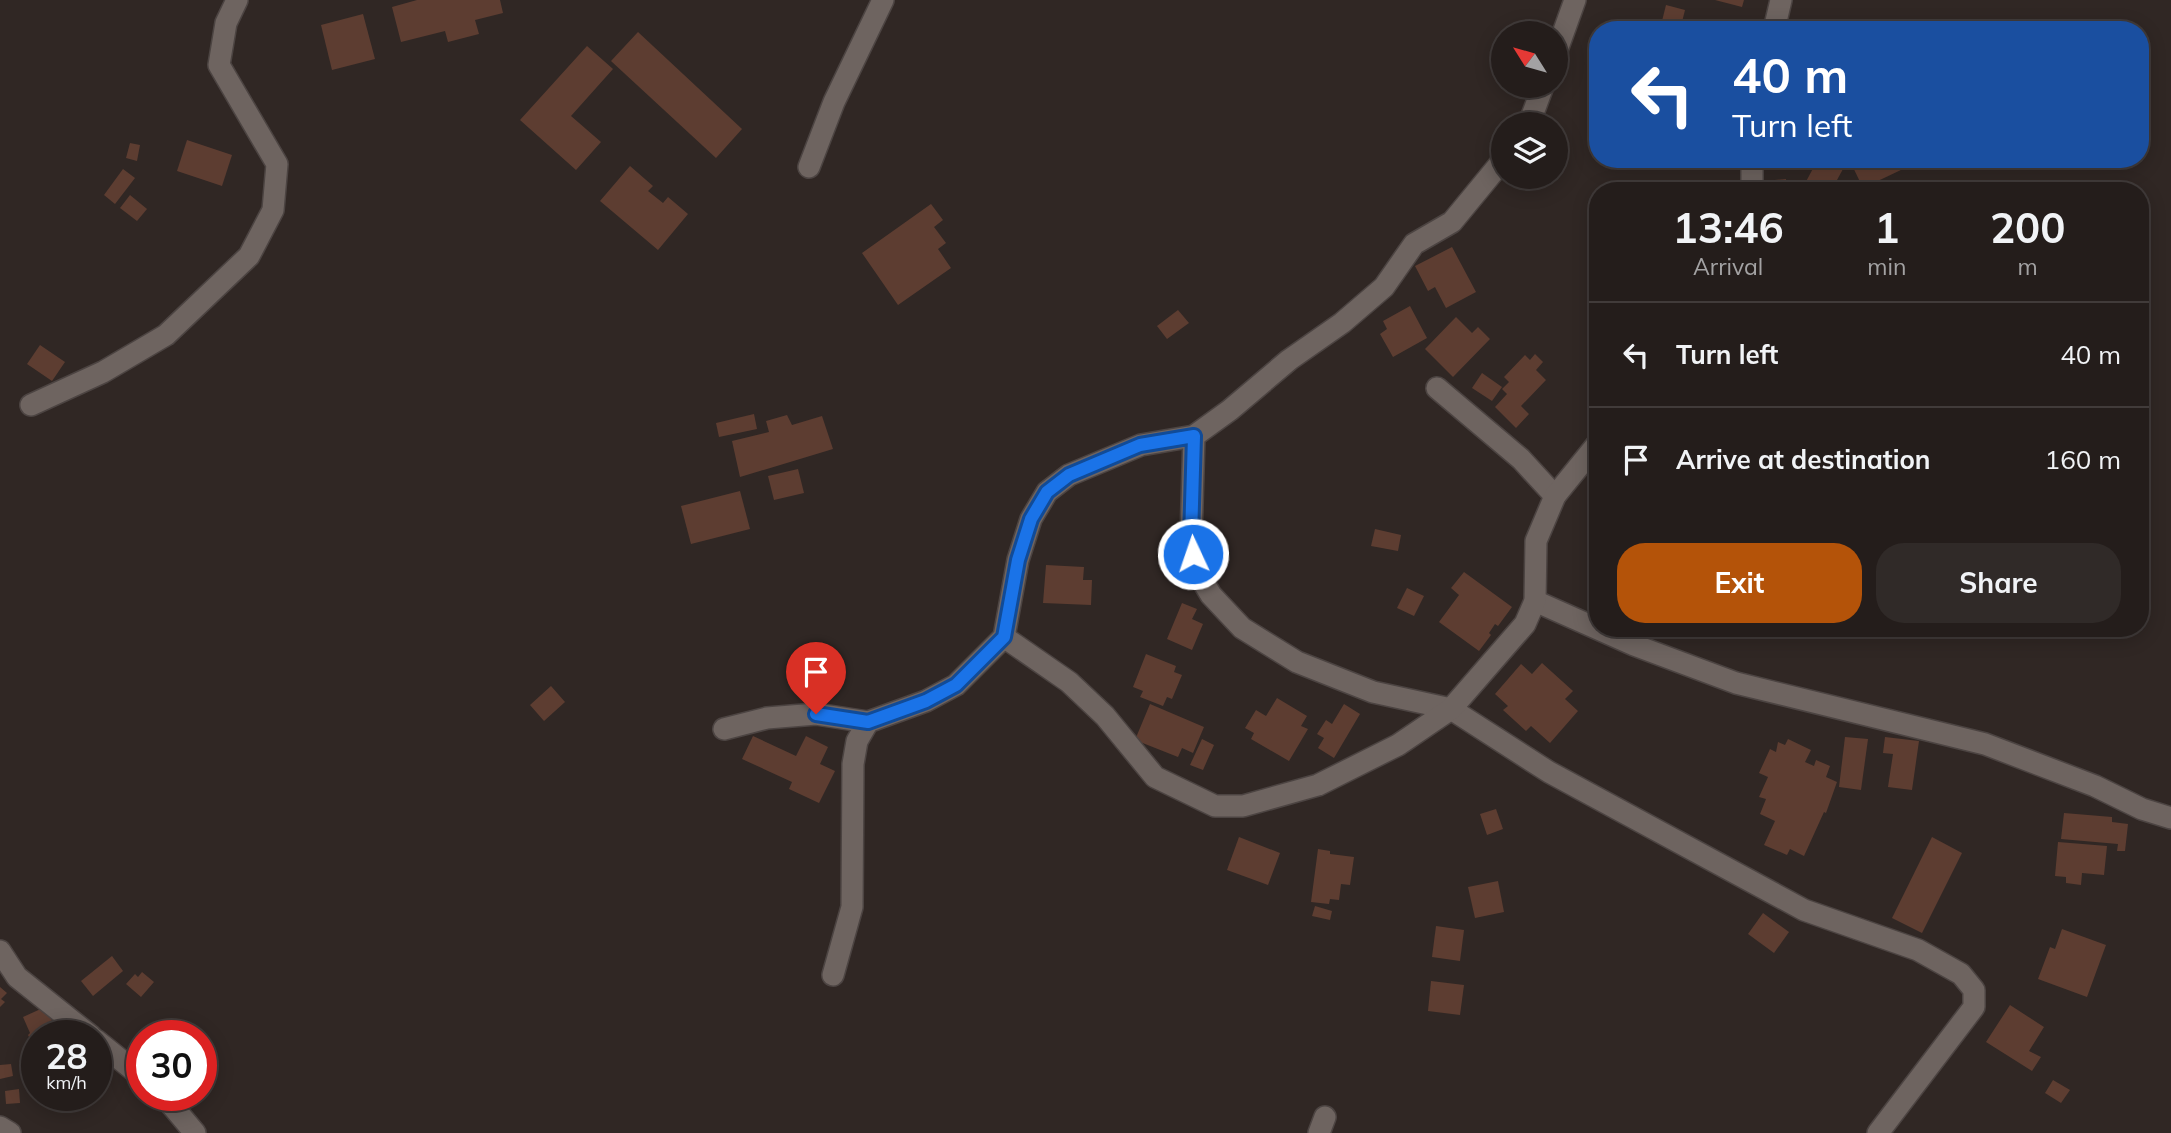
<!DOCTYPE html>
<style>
:root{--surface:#241d1b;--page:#302a28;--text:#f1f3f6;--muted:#a3a2a3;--line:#413b3a;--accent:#b45309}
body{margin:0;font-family:Mulish,sans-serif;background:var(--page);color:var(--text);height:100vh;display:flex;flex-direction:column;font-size:26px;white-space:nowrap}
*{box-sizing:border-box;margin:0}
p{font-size:23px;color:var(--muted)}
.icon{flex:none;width:38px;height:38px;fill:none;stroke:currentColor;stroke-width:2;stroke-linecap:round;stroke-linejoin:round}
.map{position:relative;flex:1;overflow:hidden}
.sheet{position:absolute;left:1589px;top:182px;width:560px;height:455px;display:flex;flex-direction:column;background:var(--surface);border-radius:28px;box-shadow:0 4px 18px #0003,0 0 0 2px var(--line)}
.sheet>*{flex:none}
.hud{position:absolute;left:1589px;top:21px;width:560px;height:147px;border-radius:28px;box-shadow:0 4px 18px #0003,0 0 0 2px var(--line);background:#1a4fa0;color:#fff;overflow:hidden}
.needle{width:46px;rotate:307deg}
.tools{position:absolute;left:1491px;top:21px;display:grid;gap:14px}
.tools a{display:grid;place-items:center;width:77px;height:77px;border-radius:50%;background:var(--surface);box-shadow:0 4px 18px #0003,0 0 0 2px var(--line);font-size:35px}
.speed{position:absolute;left:21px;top:1020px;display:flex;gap:14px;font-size:35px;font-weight:700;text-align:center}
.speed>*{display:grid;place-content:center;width:91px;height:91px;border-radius:50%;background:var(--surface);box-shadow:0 4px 18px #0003,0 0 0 2px var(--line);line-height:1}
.speed small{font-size:18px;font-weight:400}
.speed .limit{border:10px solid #d22;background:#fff;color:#111}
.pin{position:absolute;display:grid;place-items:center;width:60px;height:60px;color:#fff;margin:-72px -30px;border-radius:50% 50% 50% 0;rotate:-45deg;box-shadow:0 0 7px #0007}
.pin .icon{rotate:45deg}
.me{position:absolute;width:77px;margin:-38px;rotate:357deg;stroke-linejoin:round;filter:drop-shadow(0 0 5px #0008)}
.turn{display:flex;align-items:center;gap:24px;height:147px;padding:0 28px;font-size:32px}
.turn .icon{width:91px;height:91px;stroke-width:2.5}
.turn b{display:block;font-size:49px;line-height:60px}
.eta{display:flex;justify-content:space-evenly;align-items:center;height:119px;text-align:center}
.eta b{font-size:42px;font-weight:700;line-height:49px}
.action{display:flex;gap:14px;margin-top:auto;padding:14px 28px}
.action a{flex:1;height:80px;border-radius:28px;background:var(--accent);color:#fff;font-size:28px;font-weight:700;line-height:80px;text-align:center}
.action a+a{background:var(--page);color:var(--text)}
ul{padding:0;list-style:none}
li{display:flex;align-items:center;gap:21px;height:105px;padding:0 28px;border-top:2px solid var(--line)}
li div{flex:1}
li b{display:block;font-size:26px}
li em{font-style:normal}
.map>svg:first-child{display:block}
</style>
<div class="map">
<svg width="2171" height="1133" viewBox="0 0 2171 1133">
<rect width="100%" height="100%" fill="#302724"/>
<g fill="#5d3d31">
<path d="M417,0h83l3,13 -28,7 4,14 -31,8 -3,-11 -44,11 -9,-35z"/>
<path d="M1715,0h29l-2,7z"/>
<path d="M1666,5l19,5 -5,20 -20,-1z"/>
<path d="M363,14l12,45 -43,11 -11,-45z"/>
<path d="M638,32l104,97 -26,29 -105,-97z"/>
<path d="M587,46l26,23 -42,47 30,26 -25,28 -56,-50z"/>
<path d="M187,140l45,15 -10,31 -45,-15z"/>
<path d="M130,143l10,2 -3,16 -11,-3z"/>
<path d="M1818,159h6l19,10 -12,22h-30z"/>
<path d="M1849,159h50l4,10 -40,19z"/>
<path d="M630,166l23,20 -5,5 15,12 5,-6 20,17 -30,36 -58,-49z"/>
<path d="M123,169l12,9 -20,26 -11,-9z"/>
<path d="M1786,179l1,12h-23l-1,-10z"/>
<path d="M130,195l17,14 -10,12 -17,-13z"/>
<path d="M931,204l12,16 -9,7 12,16 -8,6 13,19 -53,37 -36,-52z"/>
<path d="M1452,247l24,45 -30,16 -11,-21 -7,4 -13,-25z"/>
<path d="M1410,306l17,32 -34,19 -13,-23 7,-5 -4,-8z"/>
<path d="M1178,310l11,13 -22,16 -10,-13z"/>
<path d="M1456,317l16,16 6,-6 12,12 -37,38 -28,-28z"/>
<path d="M40,345l25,17 -13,19 -25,-17z"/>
<path d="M1535,354l8,8 -7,8 10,10 -25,26 8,8 -13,14 -21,-21 12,-13 -5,-5 7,-7 -5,-5 21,-22 5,5z"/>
<path d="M1482,373l20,14 -10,14 -20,-13z"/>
<path d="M754,414l3,15 -38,8 -3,-14z"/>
<path d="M787,415l5,10 30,-9 11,33 -93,28 -8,-36 37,-9 -3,-11z"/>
<path d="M798,469l6,24 -30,7 -6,-24z"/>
<path d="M740,491l10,38 -59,15 -10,-38z"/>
<path d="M1375,529l26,6 -3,16 -27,-5z"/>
<path d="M1046,565l38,2 -1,13h9l-1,25 -48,-2z"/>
<path d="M1464,572l48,35 -14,19 -3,-2 -6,9 2,2 -12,16 -40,-29 20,-27 -8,-7z"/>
<path d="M1407,588l17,8 -10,20 -17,-8z"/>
<path d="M1182,603l15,6 -5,10 11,5 -11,26 -25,-11z"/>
<path d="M1146,654l30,12 -2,6 8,3 -10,24 -5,-2 -4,9 -23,-9 3,-6 -10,-4z"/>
<path d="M1542,663l31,28 -8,8 13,12 -28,32 -19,-17 -5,5 -23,-21 5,-4 -13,-12 26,-30 11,10z"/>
<path d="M551,686l14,16 -21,19 -14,-16z"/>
<path d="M1277,698l30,18 -6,10 7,3 -19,32 -38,-22 3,-6 -9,-5 11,-18 10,6z"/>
<path d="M1150,704l54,23 -11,26 -11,-5 -4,9 -43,-17z"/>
<path d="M1344,704l16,10 -26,44 -16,-10 6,-10 -7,-4 9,-14 6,4z"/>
<path d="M753,736l43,20 10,-20 22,11 -8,17 15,7 -16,32 -30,-14 3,-7 -50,-23z"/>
<path d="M1845,737l23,2 -7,51 -22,-3z"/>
<path d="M1885,737l34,4 -7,49 -24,-3 5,-33 -10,-1z"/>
<path d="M1202,739l12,6 -11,25 -13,-5z"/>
<path d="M1788,739l23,11 -6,12 9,4 2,-6 14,6 -4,11 11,5 -11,31 -2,-1 -20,44 -14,-7 -3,6 -23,-10 11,-24 -15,-7 6,-15 -7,-2 9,-20 -9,-4 11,-24 6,3 2,-10 7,3z"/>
<path d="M1496,809l7,20 -16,6 -7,-21z"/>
<path d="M2064,813l48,4v5l16,2 -3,27h-8l1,-7 -57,-5z"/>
<path d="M1239,837l41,16 -12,32 -41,-15z"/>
<path d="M1932,837l30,16 -40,80 -30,-15z"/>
<path d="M2058,842l49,4 -3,29 -22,-2 -1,12 -15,-2v-6l-11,-1z"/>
<path d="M1318,849l12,2v3l24,3 -4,28 -9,-1 -2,16 -9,-1 -1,5 -18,-2z"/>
<path d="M1498,881l6,31 -29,6 -7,-31z"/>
<path d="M1315,906l17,5 -2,9 -18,-4z"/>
<path d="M1763,913l26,19 -15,21 -26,-19z"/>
<path d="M1436,926l28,4 -4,31 -28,-4z"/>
<path d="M2062,929l44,16 -19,52 -49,-18 12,-32 5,2z"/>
<path d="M112,956l11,15 -30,25 -12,-15z"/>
<path d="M142,972l12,10 -13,15 -15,-13 9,-10 3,3z"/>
<path d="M1431,981l33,4 -4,30 -32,-4z"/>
<path d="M0,987l7,6 -6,6 4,3 -5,5z"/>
<path d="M2010,1005l34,22 -15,24 12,6 -9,14 -46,-29z"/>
<path d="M45,1007l11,22 -19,7 -6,5 -3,-6 2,-2 -7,-16z"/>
<path d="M11,1064l2,12 -13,3v-14z"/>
<path d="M2053,1080l17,10 -9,13 -16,-10z"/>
<path d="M19,1089l1,14 -14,1 -1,-13z"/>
</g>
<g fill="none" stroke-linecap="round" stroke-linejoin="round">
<defs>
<g id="minor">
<path d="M1774,30l7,-30"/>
<path d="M1556,53l19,-53"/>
<path d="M1529,124l14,-38"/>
<path d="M1752,159v32"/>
<path d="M809,167l25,-65 49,-102"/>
<path d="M1437,388l84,71 34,37"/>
<path d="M31,405l72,-33 63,-37 83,-79 24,-46 4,-46 -58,-99 7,-42 11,-23"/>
<path d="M1194,436l-3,102 5,32 15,25 31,33 55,34 76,30 78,17 98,63 255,138 114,40 43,24 13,16v17l-96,126"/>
<path d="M1535,601l99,44 102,38 249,61 110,42 47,23 29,9"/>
<path d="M1004,637l65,45 36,34 50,61 60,29h28l75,-21 80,-40 53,-36 74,-85 10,-23 1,-60 19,-45 43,-53"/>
<path d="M724,729l43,-11 49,-4 52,8"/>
<path d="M0,951l17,26 74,59"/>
<path d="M833,975l19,-68 1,-143 4,-23 11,-19 58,-21 30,-16 48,-48 14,-77 13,-41 16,-27 22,-17 72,-30 53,-9 36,-26 59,-50 53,-37 42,-36 30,-43 38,-22 51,-62"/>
<path d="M96,1040l46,37"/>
<path d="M164,1096l31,37"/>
<path d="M0,1127l10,6"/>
<path d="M1319,1133l6,-16"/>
</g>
</defs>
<use href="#minor" stroke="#4c4442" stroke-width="24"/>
<use href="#minor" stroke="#6e6460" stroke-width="21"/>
</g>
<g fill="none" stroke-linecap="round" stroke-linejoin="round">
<defs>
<path id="route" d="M816,714l52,8 58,-21 30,-16 48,-48 14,-77 13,-41 16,-27 22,-17 71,-30 54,-9 -3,102 2,16"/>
</defs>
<use href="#route" stroke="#114b97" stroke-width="18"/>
<use href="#route" stroke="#1a73e8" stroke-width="12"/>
</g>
</svg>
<div class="tools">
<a><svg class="needle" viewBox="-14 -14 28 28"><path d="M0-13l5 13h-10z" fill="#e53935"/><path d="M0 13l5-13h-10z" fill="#a3a2a3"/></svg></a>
<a><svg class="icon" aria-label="layers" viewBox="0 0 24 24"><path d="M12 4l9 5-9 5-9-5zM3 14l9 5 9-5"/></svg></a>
</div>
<div class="speed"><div>28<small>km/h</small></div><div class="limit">30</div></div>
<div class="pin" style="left:816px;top:714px;background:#d93025"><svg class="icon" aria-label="arrive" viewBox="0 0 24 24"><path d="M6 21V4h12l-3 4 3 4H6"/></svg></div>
<svg class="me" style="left:1193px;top:554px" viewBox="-20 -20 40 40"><circle r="17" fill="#1a73e8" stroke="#fff" stroke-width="3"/><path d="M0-11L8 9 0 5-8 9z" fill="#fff"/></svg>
<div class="hud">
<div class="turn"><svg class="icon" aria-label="left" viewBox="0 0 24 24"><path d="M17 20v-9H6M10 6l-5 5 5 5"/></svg><div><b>40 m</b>Turn left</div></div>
</div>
<section class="sheet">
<div class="eta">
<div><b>13:46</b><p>Arrival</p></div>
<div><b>1</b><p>min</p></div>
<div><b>200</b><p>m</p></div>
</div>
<ul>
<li><svg class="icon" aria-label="left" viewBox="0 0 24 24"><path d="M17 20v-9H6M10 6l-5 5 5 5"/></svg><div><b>Turn left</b></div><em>40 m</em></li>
<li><svg class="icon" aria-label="arrive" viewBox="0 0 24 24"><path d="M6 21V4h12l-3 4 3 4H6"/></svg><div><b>Arrive at destination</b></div><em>160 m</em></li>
</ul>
<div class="action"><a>Exit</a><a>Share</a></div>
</section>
</div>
